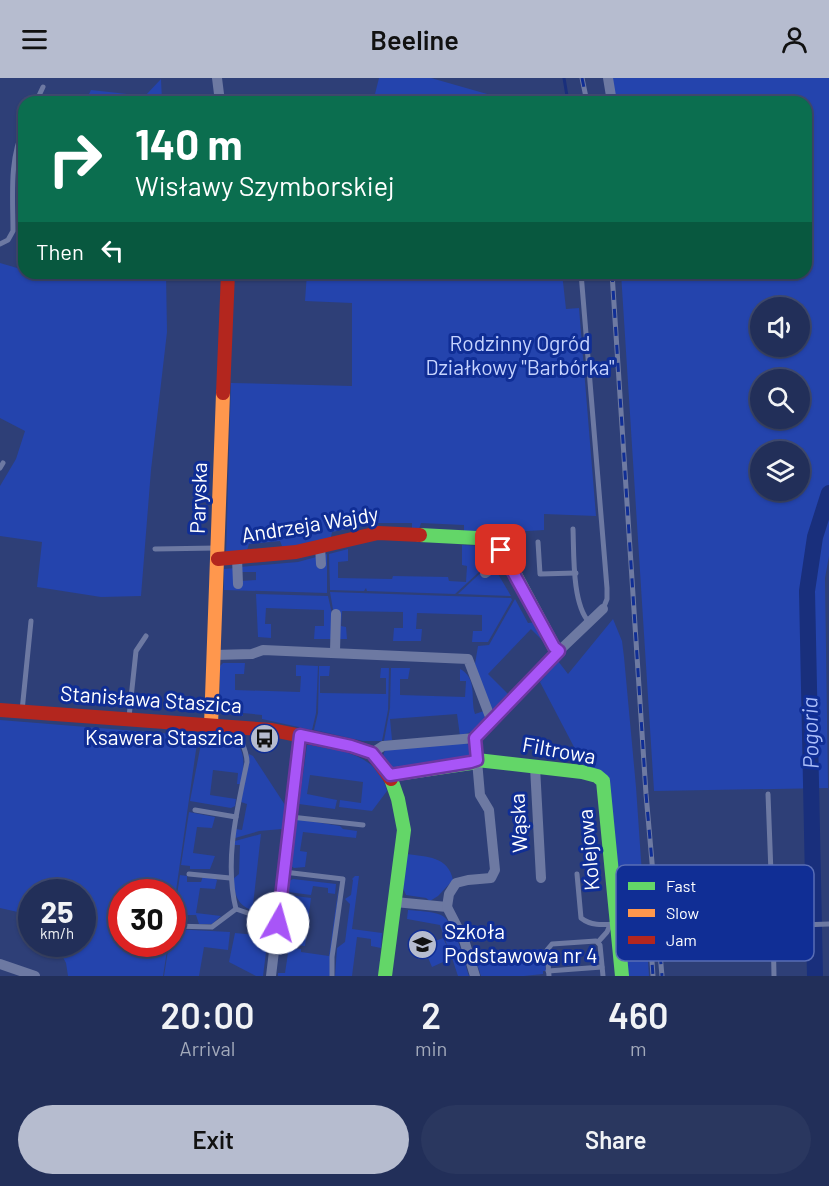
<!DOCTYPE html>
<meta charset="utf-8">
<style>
:root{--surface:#222f59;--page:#2a375f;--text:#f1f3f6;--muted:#a2a9ba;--line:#3f4a6f;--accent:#b6bccf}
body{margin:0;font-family:Barlow,sans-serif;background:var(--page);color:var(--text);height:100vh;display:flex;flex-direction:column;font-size:22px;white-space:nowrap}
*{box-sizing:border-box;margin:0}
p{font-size:20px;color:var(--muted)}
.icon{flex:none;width:33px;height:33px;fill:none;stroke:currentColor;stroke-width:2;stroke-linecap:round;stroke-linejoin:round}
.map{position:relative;height:898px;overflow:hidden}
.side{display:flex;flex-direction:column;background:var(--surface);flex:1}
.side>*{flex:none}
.guide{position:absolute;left:18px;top:18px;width:794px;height:183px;border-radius:18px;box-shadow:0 2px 4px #0004,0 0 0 2px var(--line);background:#0b6e4f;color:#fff;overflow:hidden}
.buttons{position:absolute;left:750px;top:219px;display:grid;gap:12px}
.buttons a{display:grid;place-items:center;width:60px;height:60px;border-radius:50%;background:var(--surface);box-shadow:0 2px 4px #0004,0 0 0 2px var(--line);font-size:30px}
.speed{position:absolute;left:18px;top:801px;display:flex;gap:12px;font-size:30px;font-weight:700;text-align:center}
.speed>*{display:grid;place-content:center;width:78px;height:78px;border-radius:50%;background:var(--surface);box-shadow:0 2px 4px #0004,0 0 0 2px var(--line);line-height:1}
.speed small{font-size:15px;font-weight:400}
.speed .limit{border:9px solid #d22;background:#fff;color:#111}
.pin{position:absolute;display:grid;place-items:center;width:51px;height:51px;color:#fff;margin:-26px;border-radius:12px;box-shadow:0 3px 9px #0006}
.me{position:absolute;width:66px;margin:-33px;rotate:7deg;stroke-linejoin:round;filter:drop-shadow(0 0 4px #0008)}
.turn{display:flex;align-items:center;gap:21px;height:126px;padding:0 18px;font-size:27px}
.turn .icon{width:78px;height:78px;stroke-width:2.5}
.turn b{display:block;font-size:42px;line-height:51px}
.then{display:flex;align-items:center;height:57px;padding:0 18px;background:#0003;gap:12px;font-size:22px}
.eta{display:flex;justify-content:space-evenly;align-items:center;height:102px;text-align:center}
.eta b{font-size:36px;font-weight:600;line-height:42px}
.cta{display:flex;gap:12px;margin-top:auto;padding:12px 18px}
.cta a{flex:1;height:69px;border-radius:36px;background:var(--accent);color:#111;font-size:24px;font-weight:600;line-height:69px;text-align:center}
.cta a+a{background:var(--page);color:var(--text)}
header{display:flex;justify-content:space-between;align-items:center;height:78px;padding:0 18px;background:var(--accent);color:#111;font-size:27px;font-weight:600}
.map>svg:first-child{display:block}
</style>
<header><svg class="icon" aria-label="menu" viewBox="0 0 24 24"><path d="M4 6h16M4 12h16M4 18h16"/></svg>Beeline<svg class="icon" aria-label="person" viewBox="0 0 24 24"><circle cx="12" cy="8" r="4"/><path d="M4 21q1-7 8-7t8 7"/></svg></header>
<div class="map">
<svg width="829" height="898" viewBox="0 0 829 898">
<rect width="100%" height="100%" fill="#2e3f77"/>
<g fill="#2444ad" fill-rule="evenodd">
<path d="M379,0h52l84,24h-142z"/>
<path d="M605,0h224v478l-4,22 3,210 -174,3 -33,-518h185v-171h-199zM760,230h40v38h-40zM760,302h40v38h-40zM760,374h40v38h-40z"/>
<path d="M161,1l1,23h-77l6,-12 54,6z"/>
<path d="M0,185l24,7v3h142l1,59 -16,138 -10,126 -40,1 -64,-10 5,-45 -42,-6v-50l16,-27 9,-28 -25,-13z"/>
<path d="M307,195h255l4,36 13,-1 17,208 -52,-2v16l-46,3 -34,-2v-6l-43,-2 -2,6h-7v-6h-34v5l-4,1 -2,-5 -40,8 -1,5 -36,11 -13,-2 -2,-5 -31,3 -2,6 -21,5 5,-172 121,3v-83l-47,-2z"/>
<path d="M462,467l21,1 8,15 -36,33 -88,-3 -1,-3 -2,3 -34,-1 -1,-36 19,-5v12l-10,1v16l54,1 1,-3 55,1 1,4 17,1 1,-16 -5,-1z"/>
<path d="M327,476v39l-103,-3v-21l11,-1 5,13 16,-1v-8h-16v-5l58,-5z"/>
<path d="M489,487l6,4 16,27 -53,-2z"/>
<path d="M330,514l181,6 1,2 -24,42h-16l1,-11h9v-16l-65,-2 -1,16h6l-1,12h-28l1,-13h9v-16l-61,-1 -1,15 5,1 1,12h-9z"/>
<path d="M256,516l72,2 4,18 1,25h-19l1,-13h9v-16l-58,-2 -1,16h6v14l-13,-1z"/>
<path d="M515,521l13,24 9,-1 12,25 -18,-18 -43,45 23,23 -14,16 -8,-3 -14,-46 3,-18 11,-1z"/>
<path d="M613,541l9,22 2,16 12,130 13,189h-24l-18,-199 -22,-9 -45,-86 18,-21 10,13z"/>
<path d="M223,585h22l-1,11h-9v16l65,2 1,-16h-5v-11l22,1 -2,47 -4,17 -50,-11v-4l-19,-2v3l-23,-3v-47z"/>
<path d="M319,588h11l-1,10h-9v17l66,1v-16h-6l1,-10h8l-1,42 -6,31h-19l-49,-11 4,-17z"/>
<path d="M391,590h19l-2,11h-8v16l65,2 1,-16h-6v-12c18,9 10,30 15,45l9,-3 1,9 -6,9 -19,7 -3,-22 -67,5 2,21 -8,1 6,-33z"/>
<path d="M0,642l198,16 -25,176 -1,-20h-50v52h46l-5,32h-95l-2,-13 -10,-19h26v-52h-50l-1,23 -31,-7z"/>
<path d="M203,655l29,2c15,20 12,27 9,49h-4l1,-11 -25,-3 -3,25 26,4 -1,7 -4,2 -41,-7z"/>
<path d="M466,665l7,6v7l-75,13 -8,-2 -7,-11 2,-6z"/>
<path d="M311,666c30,7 67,10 76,47l-15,20 -33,-4 1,-7 21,3 2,-21 -53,-7 -3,19 30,6 -2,9 -36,-5 8,-59z"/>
<path d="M249,676l4,2 32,49 -3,24 -23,2 -24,7 1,-9 6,1 5,-26 -6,-2z"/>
<path d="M189,734l26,5 -3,11 -15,-1 -4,26 22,3 -5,13h-20v-3l-9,-1z"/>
<path d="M297,741l43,7 3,3 14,2 -1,7 -53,-6 -3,19 7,1 -2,15 -11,1 -3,-2z"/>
<path d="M261,756l-8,71 14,2 2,-9h4l-3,19c-25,-10 -34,-8 -37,-38l6,-5 1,-29h-6l1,-4z"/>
<path d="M407,776c20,3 41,2 46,26l-15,16 -8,5 -4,-3 -20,-3 -3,-7z"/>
<path d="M180,797l7,1v6h14l2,-6 11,2 3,2 -2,9 -15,-1 -4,25 25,3 -9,8h-13l-3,-9h-22z"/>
<path d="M355,798h4l-7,53 30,4 -1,15 -10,-2v-7l-14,-2 -5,39h-17l2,-28 8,-6 5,-38 -5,-5 6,-4 2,-15 -1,-1z"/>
<path d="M293,801l43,5 -1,10 -7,-1v-5l-15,-2 -2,9 -23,-3 1,-11z"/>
<path d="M339,806l-9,92h-52v-3h7l3,-20 -8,-2 1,-5 20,3v3l28,4z"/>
<path d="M288,817l23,3 -6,48 -24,-3z"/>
<path d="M408,832c10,1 24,1 33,5 14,6 23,46 28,61h-11l-6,-18 -20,9 -9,-21 20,-8 5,10 -8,-23 -33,-6z"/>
<path d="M173,851l57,3 -2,18 -24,-3 -5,29h-35l5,-32h3z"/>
<path d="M235,855l33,3 -5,40h-7l-27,-14z"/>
<path d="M543,871l3,22h-3v3l-19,2h-43l-7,-20z"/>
</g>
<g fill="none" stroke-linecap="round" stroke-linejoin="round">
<path stroke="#192f7c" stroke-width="3" d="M564,0l4,24"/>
<path stroke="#192f7c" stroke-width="16" d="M815,898l-8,-385 8,-54 14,-44"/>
<g stroke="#6d79a2" stroke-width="5">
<path d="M36,24l7,-15"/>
<path d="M0,166l8,-4 5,-9c0,-34 -4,-72 11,-103"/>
<path d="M581,195l26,315v11l-4,10"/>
<path d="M0,390l3,-5"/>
<path d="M573,451c1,24 -1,75 16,93"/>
<path d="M538,464l2,32 36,-1"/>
<path d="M155,471l62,-1"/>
<path d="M22,633l9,-90"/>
<path d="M129,639l7,-66 10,-15"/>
<path d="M237,651c3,11 10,21 10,33 -10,48 -23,99 -11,147l41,14"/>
<path d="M768,716l5,132 56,-2"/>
<path d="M195,732l41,7"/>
<path d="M291,739l72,8"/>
<path d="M284,794l59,7 -11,78v19"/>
<path d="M189,796l41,4"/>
<path d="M577,796l4,44c10,8 21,7 34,6"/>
<path d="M172,848l40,1 24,-18"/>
<path d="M773,848l1,50"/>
<path d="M598,864l9,-10 3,-7"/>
<path d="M470,882l77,-7"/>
<path d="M548,893l54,-4"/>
<path d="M549,898l-2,-26 5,-6 44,-3 4,4 3,31"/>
</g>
<g stroke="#6d79a2" stroke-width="10">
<path d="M217,0l3,24"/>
<path d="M608,0l4,24"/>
<path d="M320,468l1,18"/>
<path d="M237,480l1,26"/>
<path d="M485,495l21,-14"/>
<path d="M335,573l1,-37"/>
<path d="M214,577l38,-1 11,-4 205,9 24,63"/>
<path d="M372,675l11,-7 92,-8 84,-87 44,-42"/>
<path d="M535,689l6,111"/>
<path d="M395,824l52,5 17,33 11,36"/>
<path d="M447,829l2,-13 7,-11 12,-3 23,-2 4,-8 -6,-60 -9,-15 -5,-57"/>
<path d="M0,886l35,12"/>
<path d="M271,898l29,-241"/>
</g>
<g stroke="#63d668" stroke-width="14">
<path d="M420,457l76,4 58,108 5,4"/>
<path d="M390,697l81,-12 6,-3 105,12 15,4 6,5 19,195"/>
<path d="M385,898l19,-146 -6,-31 -7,-20"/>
</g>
<path stroke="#ff974d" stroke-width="14" d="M211,647l12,-332"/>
<g stroke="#b3261e" stroke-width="14">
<path d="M223,315l5,-120"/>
<path d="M218,481l78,-7 82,-19 42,2"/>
<path d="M0,632l272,20 79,16 21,7 19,26"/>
</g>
<defs>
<g id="rail">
<path d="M582,0l5,24"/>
<path d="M612,195l34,521 16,182"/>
<path d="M651,869l2,29"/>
</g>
</defs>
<use href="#rail" stroke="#6e7aa2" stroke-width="5"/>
<use href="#rail" stroke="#102e95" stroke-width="3" stroke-dasharray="9" stroke-linecap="butt"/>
</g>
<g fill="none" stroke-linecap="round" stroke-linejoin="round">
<defs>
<path id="route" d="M278,845l22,-188 51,11 21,7 18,22 81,-13 6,-2 -2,-22 84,-87 -5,-4 -53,-97"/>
</defs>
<use href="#route" stroke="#6d37a1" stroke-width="15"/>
<use href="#route" stroke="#a855f7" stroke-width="10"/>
</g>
<defs>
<symbol id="bus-disc" viewBox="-11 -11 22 22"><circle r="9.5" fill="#b6bccf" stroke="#102e95"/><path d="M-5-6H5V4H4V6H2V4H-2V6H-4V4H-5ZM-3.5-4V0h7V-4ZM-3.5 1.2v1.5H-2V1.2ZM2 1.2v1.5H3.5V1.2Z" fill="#111"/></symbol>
<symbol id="school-disc" viewBox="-11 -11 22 22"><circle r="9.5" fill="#b6bccf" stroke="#102e95"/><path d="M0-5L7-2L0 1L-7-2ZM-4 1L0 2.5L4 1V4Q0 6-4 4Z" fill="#111"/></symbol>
</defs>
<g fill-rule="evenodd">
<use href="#bus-disc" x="248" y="644" width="33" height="33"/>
<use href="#school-disc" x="406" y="850" width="33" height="33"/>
</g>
<g text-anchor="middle" stroke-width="6" stroke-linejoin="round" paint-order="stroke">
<g font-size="21" fill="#c7d4fe" stroke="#102e95">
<text x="520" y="273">Rodzinny Ogród<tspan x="520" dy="24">Działkowy "Barbórka"</tspan></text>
</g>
<g font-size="21" fill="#fff" stroke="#102e95">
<text transform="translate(199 420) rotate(-88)" y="7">Paryska</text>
<text transform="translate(310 447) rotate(-9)" y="7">Andrzeja Wajdy</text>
<text transform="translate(151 622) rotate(4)" y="7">Stanisława Staszica</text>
<text transform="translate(559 673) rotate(10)" y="7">Filtrowa</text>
<text transform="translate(519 745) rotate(-93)" y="7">Wąska</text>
<text transform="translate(589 772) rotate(-95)" y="7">Kolejowa</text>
</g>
<g font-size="21" fill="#fff" stroke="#102e95" text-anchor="end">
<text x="244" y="667">Ksawera Staszica</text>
<text x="444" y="861" text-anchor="start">Szkoła<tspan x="444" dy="24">Podstawowa nr 4</tspan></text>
</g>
<g font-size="22" font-style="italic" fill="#abbefa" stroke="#102e95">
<text transform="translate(810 655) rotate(-91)" y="8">Pogoria</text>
</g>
</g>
<rect x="616" y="787" width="198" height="96" rx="9" fill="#102e95" stroke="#586db5" stroke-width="1.5"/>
<rect x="628" y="804" width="27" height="8" fill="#63d668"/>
<rect x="628" y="831" width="27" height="8" fill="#ff974d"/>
<rect x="628" y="858" width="27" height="8" fill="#b3261e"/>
<g font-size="16" fill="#fff">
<text x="666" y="814">Fast</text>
<text x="666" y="841">Slow</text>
<text x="666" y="868">Jam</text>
</g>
</svg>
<div class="buttons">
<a><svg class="icon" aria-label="sound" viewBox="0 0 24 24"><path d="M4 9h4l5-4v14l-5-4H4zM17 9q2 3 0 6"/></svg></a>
<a><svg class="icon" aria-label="search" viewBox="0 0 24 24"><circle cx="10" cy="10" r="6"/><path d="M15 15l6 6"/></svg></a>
<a><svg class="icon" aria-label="layers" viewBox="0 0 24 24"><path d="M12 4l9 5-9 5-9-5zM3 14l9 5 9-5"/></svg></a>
</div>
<div class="speed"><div>25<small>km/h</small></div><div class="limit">30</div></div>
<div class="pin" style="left:501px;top:472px;background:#d93025"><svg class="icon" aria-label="arrive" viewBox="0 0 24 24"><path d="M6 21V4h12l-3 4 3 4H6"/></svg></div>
<svg class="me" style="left:278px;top:845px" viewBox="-20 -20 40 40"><circle r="19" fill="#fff"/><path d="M0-13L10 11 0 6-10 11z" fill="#a855f7"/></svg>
<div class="guide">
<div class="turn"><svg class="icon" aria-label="right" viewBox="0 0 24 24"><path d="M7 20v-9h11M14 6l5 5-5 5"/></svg><div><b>140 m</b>Wisławy Szymborskiej</div></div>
<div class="then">Then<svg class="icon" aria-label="left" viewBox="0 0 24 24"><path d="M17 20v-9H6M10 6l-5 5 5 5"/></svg></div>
</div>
</div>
<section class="side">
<div class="eta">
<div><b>20:00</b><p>Arrival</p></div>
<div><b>2</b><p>min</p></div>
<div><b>460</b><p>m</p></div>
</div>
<div class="cta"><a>Exit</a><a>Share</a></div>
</section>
